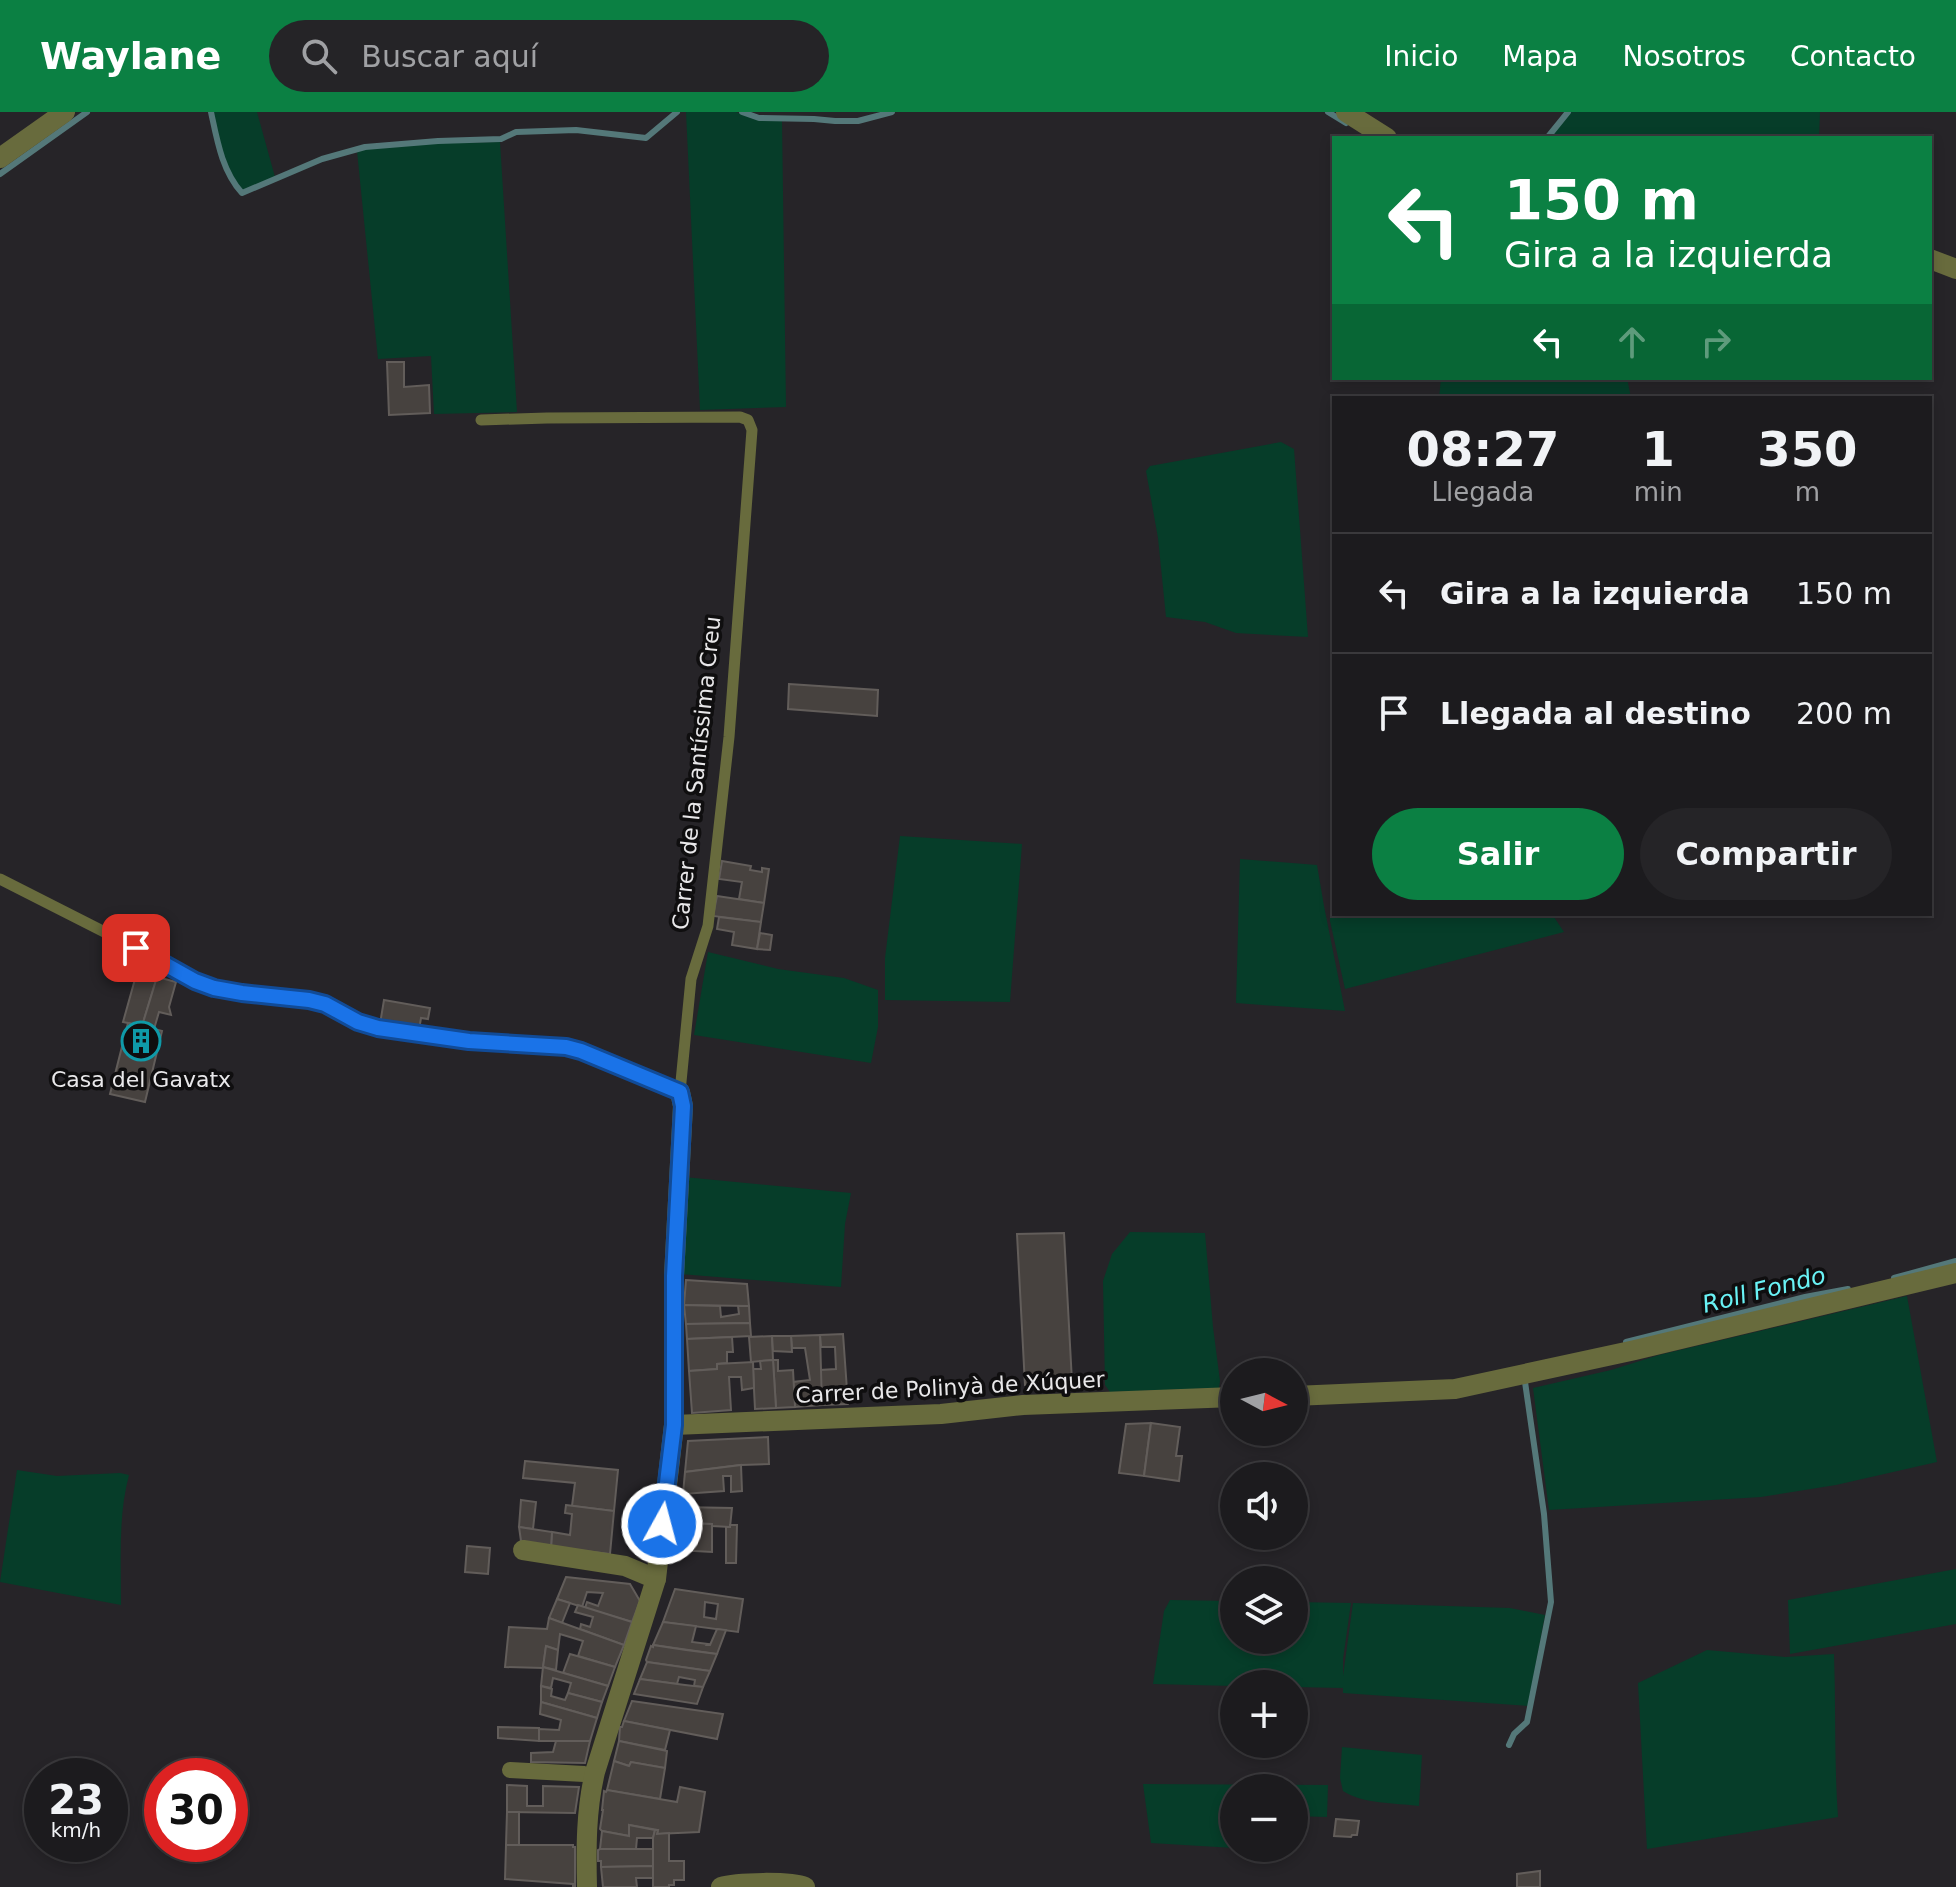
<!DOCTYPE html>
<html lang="es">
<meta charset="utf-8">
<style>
:root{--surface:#1c1b1e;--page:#252427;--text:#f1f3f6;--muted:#a0a1a4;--line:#3a393c;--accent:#0b8043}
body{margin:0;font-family:"DejaVu Sans",sans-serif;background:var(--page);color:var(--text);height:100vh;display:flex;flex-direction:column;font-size:30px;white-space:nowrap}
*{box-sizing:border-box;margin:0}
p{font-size:26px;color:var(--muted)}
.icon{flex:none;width:44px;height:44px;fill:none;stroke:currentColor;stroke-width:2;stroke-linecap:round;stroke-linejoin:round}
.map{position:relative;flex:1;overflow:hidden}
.details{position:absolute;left:1332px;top:284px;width:600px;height:520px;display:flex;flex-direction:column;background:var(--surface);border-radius:0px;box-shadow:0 4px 12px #0003,0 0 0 2px var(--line)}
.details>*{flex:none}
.hud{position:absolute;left:1332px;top:24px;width:600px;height:244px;border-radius:0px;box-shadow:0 4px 12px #0003,0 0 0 2px var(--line);background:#0b8043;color:#fff;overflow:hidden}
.needle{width:52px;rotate:97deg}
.buttons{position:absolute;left:1220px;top:1246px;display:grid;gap:16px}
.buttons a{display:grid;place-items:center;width:88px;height:88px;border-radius:50%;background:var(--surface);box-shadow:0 4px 12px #0003,0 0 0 2px var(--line);font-size:40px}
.speed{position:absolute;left:24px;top:1646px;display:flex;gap:16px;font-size:40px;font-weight:700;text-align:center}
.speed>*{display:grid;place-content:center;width:104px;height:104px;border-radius:50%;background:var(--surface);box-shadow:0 4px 12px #0003,0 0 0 2px var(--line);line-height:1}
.speed small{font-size:20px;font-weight:400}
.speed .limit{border:12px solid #d22;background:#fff;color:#111}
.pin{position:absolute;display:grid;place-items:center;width:68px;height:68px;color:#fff;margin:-34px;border-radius:16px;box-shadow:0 4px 12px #0006}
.me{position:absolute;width:88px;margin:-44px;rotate:7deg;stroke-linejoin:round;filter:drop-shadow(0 0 6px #0008)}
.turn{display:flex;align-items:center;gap:28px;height:168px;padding:0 40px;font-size:36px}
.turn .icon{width:104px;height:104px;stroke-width:2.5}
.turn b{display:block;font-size:56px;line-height:68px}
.lanes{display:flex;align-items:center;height:76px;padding:0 40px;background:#0003;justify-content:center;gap:40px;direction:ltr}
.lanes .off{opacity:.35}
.eta{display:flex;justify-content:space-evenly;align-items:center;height:136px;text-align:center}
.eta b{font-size:48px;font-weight:700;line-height:56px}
.button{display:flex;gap:16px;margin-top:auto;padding:16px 40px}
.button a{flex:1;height:92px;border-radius:48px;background:var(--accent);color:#fff;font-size:32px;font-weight:700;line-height:92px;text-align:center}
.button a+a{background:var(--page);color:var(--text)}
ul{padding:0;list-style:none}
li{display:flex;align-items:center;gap:24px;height:120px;padding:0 40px;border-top:2px solid var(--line)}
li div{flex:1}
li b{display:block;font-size:30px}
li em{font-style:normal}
header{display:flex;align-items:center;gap:48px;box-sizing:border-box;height:112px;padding:0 40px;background:var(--accent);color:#fff}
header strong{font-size:38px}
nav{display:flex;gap:44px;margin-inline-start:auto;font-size:28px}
.search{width:560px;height:72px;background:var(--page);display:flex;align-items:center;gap:20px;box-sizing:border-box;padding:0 28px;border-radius:44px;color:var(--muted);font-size:30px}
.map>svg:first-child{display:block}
</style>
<header>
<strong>Waylane</strong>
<div class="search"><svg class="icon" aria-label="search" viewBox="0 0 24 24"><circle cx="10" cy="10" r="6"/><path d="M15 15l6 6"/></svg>Buscar aquí</div>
<nav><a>Inicio</a><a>Mapa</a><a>Nosotros</a><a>Contacto</a></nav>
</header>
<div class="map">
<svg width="1956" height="1775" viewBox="0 0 1956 1775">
<rect width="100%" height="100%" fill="#262428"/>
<g fill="#063d29">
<path d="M212,0h45l18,65 -34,14c-17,-22 -22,-52 -29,-79z"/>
<path d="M686,0h50l21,8h25l4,287 -86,3z"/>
<path d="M1571,0h249l-1,26h-270z"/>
<path d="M500,30l17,270 -83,2 -3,-58 -53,3 -21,-208 9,-2 71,-6z"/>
<path d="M1441,266h186l4,20h-192z"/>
<path d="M1281,330l13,7 14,188 -72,-4 -31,-11 -39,-5 -8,-79 -12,-67 4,-5z"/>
<path d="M900,724l122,8 -12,158 -125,-2v-42z"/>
<path d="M1240,747l77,6 7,41 21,105 -109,-8z"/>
<path d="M1334,795v7h218l12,18 -219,57 -15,-68v-7z"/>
<path d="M708,840l70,17 66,9 34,12v37l-7,36 -177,-28z"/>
<path d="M684,1065l167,16 -6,31 -4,63 -161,-13z"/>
<path d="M1130,1120l75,1 8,94 7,54 -1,7 -109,4 -5,-7 -2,-104 9,-27z"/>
<path d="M1907,1184l30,166 -101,23 -75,12 -212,13 -16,-122 78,-18 48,-15z"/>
<path d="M17,1358l40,6 63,-3 9,2c-11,41 -8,87 -8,130l-121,-23z"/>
<path d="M1956,1457v55l-166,30 -2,-54z"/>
<path d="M1170,1488l64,1v39h60v-38l57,1 -8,56v17l10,-73 157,5 35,7 -17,91 -185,-13v-5l-49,-1v-3h-60v2l-81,-2 11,-73z"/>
<path d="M1707,1538l78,7 49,-3c2,54 0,109 4,163l-191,32 -9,-166z"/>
<path d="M1342,1635l80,8 -3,51c-24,-3 -56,-2 -76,-15l-3,-13z"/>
<path d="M1143,1672l185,1 -1,32 -33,-1v-28h-60v60l-83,-5z"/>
</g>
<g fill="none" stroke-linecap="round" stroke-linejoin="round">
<g stroke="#547879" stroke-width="6">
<path d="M211,0c6,28 11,59 31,81l80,-34 43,-12 73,-6 63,-2 15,-7 60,-2 70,8 31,-26"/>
<path d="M742,0l17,6 55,1 21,2h23l34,-9"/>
<path d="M1328,0l18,11"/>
<path d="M1547,26l21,-26"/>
<path d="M0,62l87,-62"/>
<path d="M1894,1166l62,-17"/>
<path d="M1626,1230l179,-45 43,-8"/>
<path d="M1509,1633l5,-11 13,-12 24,-120 -7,-88 -19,-132"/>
</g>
</g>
<g fill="#47423f" stroke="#625d5a" stroke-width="2" fill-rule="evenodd">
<path d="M387,250h17v25l25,-2 1,28 -41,2z"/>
<path d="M789,572l89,6 -1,26 -89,-7z"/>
<path d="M722,749l29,5 -1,4 12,2v-4l7,1 -5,34 -25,-4 3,-17 -23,-3z"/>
<path d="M717,784l47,7 -3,19 -48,-6z"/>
<path d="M719,805l42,5 -4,27 -25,-4 2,-13 -17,-3z"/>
<path d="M760,821l12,2 -2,15 -13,-1z"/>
<path d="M137,860l20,5 -15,49 -19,-4z"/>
<path d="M157,865l19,5 -7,25 2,8 -12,-3 -5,17 8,2 -17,71 -35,-8 18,-71 14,3z"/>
<path d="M384,888l46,8 -2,11 -7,-1 -2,12 -39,-6z"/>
<path d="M1064,1121l8,149 -47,3 -8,-151z"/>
<path d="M686,1168l61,4 2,22 -65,-1z"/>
<path d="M684,1193l36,1 1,11 18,-3 -1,-8h11l1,17 -64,1z"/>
<path d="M750,1211l1,13 -64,3 -1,-15z"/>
<path d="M843,1222l5,70 -26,1 -2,-35 16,-1 -1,-22h-14l-1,-12z"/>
<path d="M820,1223l2,70 -27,2 -2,-25 17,-2 -5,-32h-13l-1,-12z"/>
<path d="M772,1224l1,24 -22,2 -2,-25z"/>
<path d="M772,1224h19l1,16 -19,-1z"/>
<path d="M732,1225l1,15h-6v11l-10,1v5l-28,2 -2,-32z"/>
<path d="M773,1248h5v11l15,-1 2,37 -19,1z"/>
<path d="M773,1248l3,48 -21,1 -2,-40h8l-1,-8z"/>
<path d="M753,1250l1,26 -12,2 -1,-13h-12l2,33 -39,3 -3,-42 28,-2v-5z"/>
<path d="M1151,1311l-7,53 -25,-3 7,-49z"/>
<path d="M1151,1311l29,4 -4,29h6l-3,25 -35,-5z"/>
<path d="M768,1325l1,27 -28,1 -56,7 3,-31z"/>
<path d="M525,1349l93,9 -4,41 -42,-5 3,-23 -52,-5z"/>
<path d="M741,1353l1,26 -11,1v-16h-8l1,15 -41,3 2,-22z"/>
<path d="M521,1388l15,2 -3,27 -14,-2z"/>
<path d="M566,1393l48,6 -4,43 -59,-7 1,-15 18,3 2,-21 -7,-1z"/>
<path d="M679,1395l53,1 -2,19 -18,-1v-2l-33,-1z"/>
<path d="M679,1411l33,1v28l-35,-2z"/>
<path d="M730,1413h7l-1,38h-10v-36h4z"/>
<path d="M519,1415l33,5 -1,15 -30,-6z"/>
<path d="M467,1434l23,2 -2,26 -23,-2z"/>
<path d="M566,1465l64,7 10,17 -8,21 -47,-14 2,-6 11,4 5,-13 -16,-1 -5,15 -25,-8z"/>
<path d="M675,1477l68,10 -5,33 -75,-10zM705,1490l13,2 -2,15 -12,-2z"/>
<path d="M557,1487l13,4 -8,20 -13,-5z"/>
<path d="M578,1493l54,17 -8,23 -44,-16 1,-5 9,3 3,-10 -18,-5z"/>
<path d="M549,1506l75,27 -9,22 -37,-11 5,-15 -23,-7 -2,16 -12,-4 -3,22 -38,-1 4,-40 38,2z"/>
<path d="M663,1510l33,4 -4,16 16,2 -1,1h3l7,-16 9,1 -9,24 -64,-9z"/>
<path d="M653,1533l33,5 31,4 -7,17 -63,-9 -1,-2 5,-14 2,1z"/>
<path d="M546,1534l12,4 -2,20 -13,-3z"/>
<path d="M570,1542l45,13 -7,19 -45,-13z"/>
<path d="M647,1550l63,9 -7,16 -9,-1 1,-6 -16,-3 -2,7 -37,-5z"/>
<path d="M543,1555l65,19 -6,16 -34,-9 3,-10 -18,-5 -2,10 -10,-2z"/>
<path d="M640,1567l45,6 18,2 -6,17 -63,-10z"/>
<path d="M541,1574l11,3 -1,7 14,4 3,-7 34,9 -5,16 -56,-16z"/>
<path d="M632,1589l91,13 -6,25 -93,-18z"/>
<path d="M541,1590l56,16 -7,23h-51v-12l20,1 2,-10 -21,-6z"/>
<path d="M624,1609l46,9 -5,20 -46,-9 1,-14h2z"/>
<path d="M498,1615l41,1v13l-41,-3z"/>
<path d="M556,1629h34l-5,22 -54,-1v-9l22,-1z"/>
<path d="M619,1629l48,10 -2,17 -34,-6 -2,4 -15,-5z"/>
<path d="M614,1649l15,5 2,-4 34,6 -5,31 -53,-9z"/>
<path d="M507,1673l20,1v20h16v-20l36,1 -4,26 -68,-1z"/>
<path d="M680,1675l25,5 -6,40 -42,2 1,-4 -29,-5v11l-27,-5 -2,-2 3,-19h-1l2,-19 2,1 1,-2 70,12z"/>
<path d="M507,1700h12v33h-13z"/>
<path d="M1336,1707l23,2 -2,14h-5l-1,2 -17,-1z"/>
<path d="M629,1713l26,5 -2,8h-16l-1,11h-36l2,-18 27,5z"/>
<path d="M655,1718h3l-1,4 12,-1v28h15v19h-10v5h-5v2h-16v-49z"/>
<path d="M506,1733h67v2h2v40h-2v-3l-68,-5z"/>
<path d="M600,1737h53v17l-52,1v-6h-3v-11z"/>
<path d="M653,1754v12h-17l1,9h-34l-2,-20z"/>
<path d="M1540,1759v16h-23v-13z"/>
</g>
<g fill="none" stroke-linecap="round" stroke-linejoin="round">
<path stroke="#686b3d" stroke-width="11" d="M0,767l136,69 59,33 19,7 111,16 33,18 20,6 91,13 97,6 15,4 99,41 11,-113 17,-53 21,-189 23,-307 -4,-10 -8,-3 -193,1 -66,2"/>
<path stroke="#686b3d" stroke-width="16" d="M510,1658l74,4"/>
<g stroke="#686b3d" stroke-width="20">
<path d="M1346,0l41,26"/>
<path d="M1930,147l26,10"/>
<path d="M1294,1284l161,-7 180,-39 321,-77"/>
<path d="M674,1313l267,-11 82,-9 211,-8"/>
<path d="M523,1438l102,16 31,13"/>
<path d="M587,1775c-1,-39 -1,-77 8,-115l61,-193 18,-154v-149l9,-170 -3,-14"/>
<path d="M721,1775c15,-5 70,-6 84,0"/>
</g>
<path stroke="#686b3d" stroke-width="20" d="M0,46l65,-46"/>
</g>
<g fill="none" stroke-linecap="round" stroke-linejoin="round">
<defs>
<path id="route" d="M136,836l59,33 19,7 28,5 67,7 16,4 33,18 20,6 91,13 97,6 15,4 99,41 3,14 -9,170v149l-12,99"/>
</defs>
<use href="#route" stroke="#114b97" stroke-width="20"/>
<use href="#route" stroke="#1a73e8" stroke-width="14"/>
</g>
<defs>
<symbol id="building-ring" viewBox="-11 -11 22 22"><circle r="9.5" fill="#0f0e0f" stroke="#0f9aa8" stroke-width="1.5"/><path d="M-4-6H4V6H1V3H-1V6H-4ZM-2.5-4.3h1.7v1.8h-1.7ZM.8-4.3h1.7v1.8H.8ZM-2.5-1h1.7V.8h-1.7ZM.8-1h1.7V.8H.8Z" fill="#0f9aa8"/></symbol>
</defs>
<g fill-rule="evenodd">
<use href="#building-ring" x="119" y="907" width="44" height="44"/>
</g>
<g text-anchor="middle" stroke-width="7" stroke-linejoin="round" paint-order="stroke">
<g font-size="22" fill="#e8e7e9" stroke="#0f0e0f">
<text transform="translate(696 661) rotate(-84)" y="8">Carrer de la Santíssima Creu</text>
<text transform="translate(950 1275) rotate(-3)" y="8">Carrer de Polinyà de Xúquer</text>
</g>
<g font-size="22" fill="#e8e7e9" stroke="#0f0e0f">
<text x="141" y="975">Casa del Gavatx</text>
</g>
<g font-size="24" font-style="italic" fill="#69f2f5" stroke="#0f0e0f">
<text transform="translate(1764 1178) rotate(-14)" y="8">Roll Fondo</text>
</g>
</g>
</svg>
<div class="buttons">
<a><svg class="needle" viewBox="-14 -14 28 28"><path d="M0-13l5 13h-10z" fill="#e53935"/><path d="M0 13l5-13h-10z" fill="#a0a1a4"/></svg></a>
<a><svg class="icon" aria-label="sound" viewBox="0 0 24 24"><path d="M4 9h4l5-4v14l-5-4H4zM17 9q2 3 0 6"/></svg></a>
<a><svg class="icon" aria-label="layers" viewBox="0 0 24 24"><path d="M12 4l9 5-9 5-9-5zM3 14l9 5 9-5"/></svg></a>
<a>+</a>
<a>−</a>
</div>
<div class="speed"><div>23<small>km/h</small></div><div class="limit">30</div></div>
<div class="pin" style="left:136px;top:836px;background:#d93025"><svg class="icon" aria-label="arrive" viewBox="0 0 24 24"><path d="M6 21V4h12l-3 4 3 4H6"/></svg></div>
<svg class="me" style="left:662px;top:1412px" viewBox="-20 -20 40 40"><circle r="17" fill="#1a73e8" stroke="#fff" stroke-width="3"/><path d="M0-11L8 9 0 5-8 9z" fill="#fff"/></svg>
<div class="hud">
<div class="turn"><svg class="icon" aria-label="left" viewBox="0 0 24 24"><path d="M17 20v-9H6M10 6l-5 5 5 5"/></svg><div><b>150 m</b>Gira a la izquierda</div></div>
<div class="lanes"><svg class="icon" aria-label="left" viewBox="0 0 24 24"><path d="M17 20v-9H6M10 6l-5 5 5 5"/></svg><svg class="icon off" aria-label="ahead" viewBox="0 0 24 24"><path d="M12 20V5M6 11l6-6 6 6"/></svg><svg class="icon off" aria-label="right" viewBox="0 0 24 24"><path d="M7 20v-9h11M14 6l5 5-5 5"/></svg></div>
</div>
<section class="details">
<div class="eta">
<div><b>08:27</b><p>Llegada</p></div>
<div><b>1</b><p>min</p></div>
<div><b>350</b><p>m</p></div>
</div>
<ul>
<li><svg class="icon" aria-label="left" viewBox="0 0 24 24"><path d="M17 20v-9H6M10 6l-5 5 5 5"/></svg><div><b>Gira a la izquierda</b></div><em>150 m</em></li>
<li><svg class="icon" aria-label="arrive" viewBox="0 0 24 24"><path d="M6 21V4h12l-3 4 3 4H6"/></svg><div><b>Llegada al destino</b></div><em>200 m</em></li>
</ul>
<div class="button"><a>Salir</a><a>Compartir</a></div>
</section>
</div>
